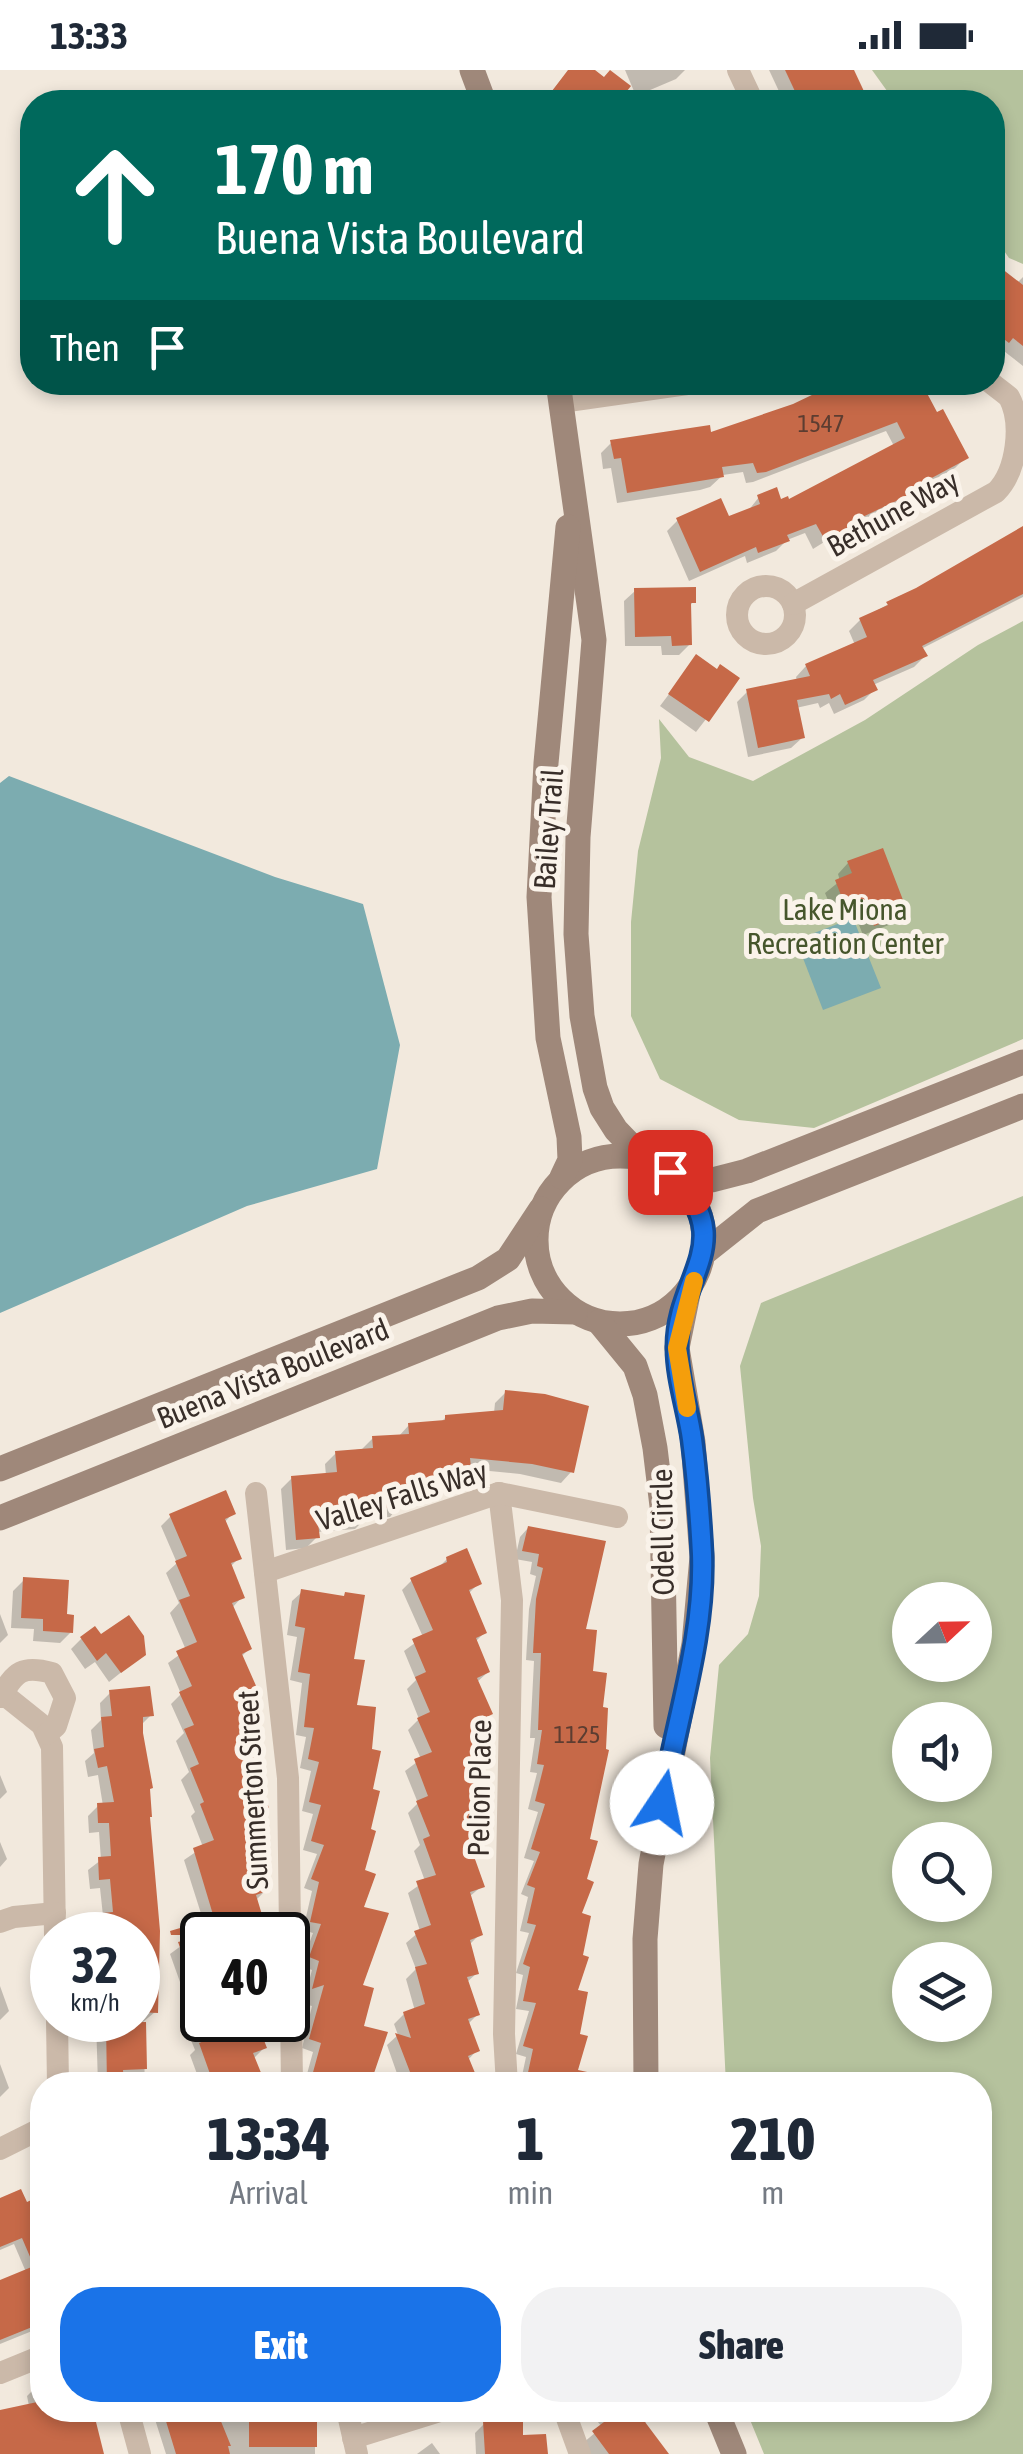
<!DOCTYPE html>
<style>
:root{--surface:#fff;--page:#f2f2f3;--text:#1f2937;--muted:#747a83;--accent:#1a73e8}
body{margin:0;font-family:"Asap Condensed",sans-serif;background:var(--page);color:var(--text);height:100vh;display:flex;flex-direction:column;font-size:38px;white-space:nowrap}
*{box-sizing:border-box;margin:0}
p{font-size:32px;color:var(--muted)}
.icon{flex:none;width:55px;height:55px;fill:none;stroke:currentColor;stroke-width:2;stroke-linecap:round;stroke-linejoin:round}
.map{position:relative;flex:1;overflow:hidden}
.sheet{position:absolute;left:30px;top:2002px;width:962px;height:350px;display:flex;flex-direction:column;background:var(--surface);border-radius:40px;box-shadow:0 5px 15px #0003}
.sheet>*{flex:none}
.banner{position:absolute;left:20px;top:20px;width:985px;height:305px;border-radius:40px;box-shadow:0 5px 15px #0003;background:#00695c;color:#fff;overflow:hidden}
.needle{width:65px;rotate:68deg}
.tools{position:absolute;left:892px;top:1512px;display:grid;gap:20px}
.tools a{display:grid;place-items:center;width:100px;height:100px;border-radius:50%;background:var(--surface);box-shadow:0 5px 15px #0003;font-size:50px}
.speed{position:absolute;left:30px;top:1842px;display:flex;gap:20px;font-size:50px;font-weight:700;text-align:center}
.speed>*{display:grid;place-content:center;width:130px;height:130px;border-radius:50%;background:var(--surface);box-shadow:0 5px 15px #0003;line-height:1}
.speed small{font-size:25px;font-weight:400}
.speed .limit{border:5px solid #111;border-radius:15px;background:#fff;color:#111}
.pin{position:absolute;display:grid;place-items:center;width:85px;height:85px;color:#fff;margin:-42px;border-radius:20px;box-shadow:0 5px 15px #0006}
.me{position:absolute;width:110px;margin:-55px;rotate:11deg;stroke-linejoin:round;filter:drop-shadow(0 0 8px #0008)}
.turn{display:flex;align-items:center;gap:35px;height:210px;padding:0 30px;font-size:45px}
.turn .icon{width:130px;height:130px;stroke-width:2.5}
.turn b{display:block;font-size:70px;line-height:85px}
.then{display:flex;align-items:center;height:95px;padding:0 30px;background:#0003;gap:20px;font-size:38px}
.eta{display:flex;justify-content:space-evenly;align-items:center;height:170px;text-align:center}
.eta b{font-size:60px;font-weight:800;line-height:70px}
.primary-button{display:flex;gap:20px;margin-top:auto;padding:20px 30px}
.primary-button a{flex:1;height:115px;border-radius:40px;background:var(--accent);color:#fff;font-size:40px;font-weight:800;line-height:115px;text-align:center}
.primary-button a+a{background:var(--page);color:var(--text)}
.status{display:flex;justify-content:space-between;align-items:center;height:70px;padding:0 50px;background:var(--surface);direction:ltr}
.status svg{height:28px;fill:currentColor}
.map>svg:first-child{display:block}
</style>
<div class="status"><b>13:33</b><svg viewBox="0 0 49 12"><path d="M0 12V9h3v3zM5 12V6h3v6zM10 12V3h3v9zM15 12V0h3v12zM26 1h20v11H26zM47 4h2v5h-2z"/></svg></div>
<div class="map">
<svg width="1023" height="2384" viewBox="0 0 1023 2384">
<rect width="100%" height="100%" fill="#f2e9dd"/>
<g fill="#b5c29d" fill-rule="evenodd">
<path d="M872,0h151v194l-14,-6 -16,-23 -1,-133h-97z"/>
<path d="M1023,551v418l-209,89 -75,-8 -79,-41 -29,-63v-94l7,-71 23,-93 -2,-39 30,38 64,24 112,-61 113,-75z"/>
<path d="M1023,1126v1258h-259l-18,-44h234v-325h-254l-16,-327 9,-93 29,-31 11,-38 2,-50 -8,-48 -13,-132 21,-63zM910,1530h65v65h-65zM910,1650h65v65h-65zM910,1770h65v65h-65zM910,1890h65v65h-65z"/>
</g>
<g fill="#7cacb0">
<path d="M9,706l266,101 88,27 37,141 -23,124 -130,37 -247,107v-530z"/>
<path d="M853,848l28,70 -58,22 -27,-70z"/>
</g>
<g fill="#0003">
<path d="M569,0h22l12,9 24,7 -12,16h-72z"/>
<path d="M625,0h60l-9,9 -40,17z"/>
<path d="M769,0h82l15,32h-82z"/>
<path d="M992,192l25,21 6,-6v89l-23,-18 -3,4 -5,-4z"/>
<path d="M903,324l33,21 30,42 -11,11 -43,24 -11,11 -56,26 -32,20 -8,-16 -18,7 -11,11 -29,12 -2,-7 -56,25 -22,-50 11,-11 50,-1 20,-8 11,-14 29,5 106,-56 -8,-15 -133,51 -7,1 -3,-11 -20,3 -13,12 -10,3 -83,13 -6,-35 -8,1 -2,-16 11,-11 97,-7z"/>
<path d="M1023,459v68l-102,52 4,7 -11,11 -41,18 2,4 -11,11 -30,14 -5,-11 -9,5 -2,-5 -22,5 6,30 -11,10 -43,9 -11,-55 11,-11 49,-10 -1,-4 10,-11 49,-21 -6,-14 11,-11z"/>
<path d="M635,521l58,11 -4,5 1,37 -11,11h-17l-1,-9h-36l-1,-45z"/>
<path d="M697,587l19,15 21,7 -41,53 -36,-26z"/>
<path d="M848,793l57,50 -11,10 -31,12 -10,-25 -18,7 -10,-24 15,-12 -2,-7z"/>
<path d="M506,1322l65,80 -10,11 -41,-9 -51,-5v6l-11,11 -21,1 -10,14 -26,2 -11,14 -24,1 -11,11 -38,3v5l-11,11 -20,2 -5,-61 11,-11 34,-2 -1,-12 11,-11 26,-4 11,-11 25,-1 11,-12 31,-2 6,-6 48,-4 1,-10z"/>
<path d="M233,1443l-9,10 15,35 -9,9 12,30 -10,11 17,41 -8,8 13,30 -9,9 11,27 -8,8 14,35 -8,8 12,33 -11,11 11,30 -11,11 12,30 -10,10 7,32 -4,4h-58v85h52l10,28 -11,11 10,26h-62l-11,-30 5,-5 -13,-32 8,-8 -20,-56 15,-11 -2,-7 10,-10 11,-3 -20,-63 19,-13 -12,-31 4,-4 -14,-32 8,-8 -13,-31 8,-8 -13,-29 10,-10 -13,-31 18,-13 -16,-37 9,-10 -13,-30 11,-10 -16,-37 10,-10z"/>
<path d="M528,1458l55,104 7,41 -3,168 -13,151 1,80 14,3 -2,10h-67l6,-28 -10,-3 13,-43 -13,-2 7,-34 -7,-2 13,-40 -9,-2 8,-34 -7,-3 13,-33 -10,-3 14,-46 -10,-3 9,-36 -7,-1 5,-34h-5l4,-77 -8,-1 3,-51 7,-33 -6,-2 2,-12 -17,-3 5,-22z"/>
<path d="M447,1489l32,24 -11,11 16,39 -9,9 13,30 -12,11 14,31 -13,11 12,30 -14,11 13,32 -13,11 12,31 -17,13 12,33 -13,11 11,37 -11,11 8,28 -11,10 11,32 -9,9 9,26 -9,10 9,25h-76l-14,-40 11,-10 -4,-11 10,-10 11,-3 -9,-32 10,-10 -10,-26 14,-12 -12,-38 17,-12 -11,-30 6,-6 -12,-32 10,-10 -13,-32 16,-12 -13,-29 11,-11 -12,-30 9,-9 -12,-29 19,-14 -21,-47 10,-10 26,-12z"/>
<path d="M24,1510l40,36 7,16 -11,11 -27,-2 1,-12 -23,-1 2,-37z"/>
<path d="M302,1522l49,69 3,46 16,84 -8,80 -2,116 8,98h-64l9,-33 -11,-4 10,-42 -9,-2 9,-34 -11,-4 12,-33 -10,-3 9,-39 -8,-3 13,-34 -14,-4 10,-36 -11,-3 9,-40 -11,-3 6,-31 -10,-2 6,-52 -12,-3 7,-43 -10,-2 5,-34z"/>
<path d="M0,1544l8,21 -8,8z"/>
<path d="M101,1568l43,16 -35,28 -14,-20 -10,7 -14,-20 10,-10z"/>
<path d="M110,1623l41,22 -10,10 7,65 7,222 -12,10 2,63h-47l-2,-65h42v-85h-44l-1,-9 10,-10 -3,-28 -10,1 -2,-19 13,-10 -2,-28 -10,1 -1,-17 10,-10h5l-5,-31 -10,2 -3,-16 9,-8 -3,-23 10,-10 -1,-17z"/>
<path d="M0,1705l7,17 -7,7z"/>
<path d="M0,1772l7,17 -7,8z"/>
<path d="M0,1916l9,25 -9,9v6z"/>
<path d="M0,1994l9,24 -9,9z"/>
<path d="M42,2128v129l-42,17v-61l26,-11 -12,-28 -14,6v-47l26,2z"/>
<path d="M42,2317v23h50l11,44h-103v-41l29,-7 -2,-10 7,-7z"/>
<path d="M152,2340h154l1,11h8v33h-149z"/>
<path d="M601,2340h52l2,3 -11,11 22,30h-75l-8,-11 19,-16 -8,-10z"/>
<path d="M484,2354l37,14 24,16h-69l-1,-21z"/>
<path d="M432,2373l8,11h-23z"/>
</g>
<g fill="#c66948">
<path d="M568,0h27l9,7 6,-7 21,16 -13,16h-58l-11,-7z"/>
<path d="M785,0h69l15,32h-69z"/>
<path d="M992,191l31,24v61l-10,-8 -4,5 -17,-13z"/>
<path d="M839,312h60l5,9 17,-9 16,30 6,-3 26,49 -56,30 2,4 -63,30 1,3 -28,15 -9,-16 -29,11 3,6 -32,12 -2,-6 -56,25 -24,-54 45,-20 8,18 31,-12 -3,-9 20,-8 4,12 7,-3 1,3 116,-61 -8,-16 -131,50 -9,1 -4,-10 -31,4 2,10 -97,16 -6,-35 -7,1 -4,-19 100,-15 1,7 82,-28z"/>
<path d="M1023,456v68l-101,52 6,10 -55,24 5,10 -33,15 -5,-11 -9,5 -2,-5 -32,6 8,38 -47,10 -12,-59 64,-13 -5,-12 62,-27 -8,-19 29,-13 -2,-3 30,-14z"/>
<path d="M696,517v16h-5l1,42 -20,1 -1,-10 -36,1 -1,-49z"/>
<path d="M696,584l21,15 3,-5 20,14 -31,44 -41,-28z"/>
<path d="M883,778l25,65 -34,13 -10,-25 -18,7 -11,-28 17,-7 -5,-12z"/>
<path d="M505,1320l40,4 44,12 -15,67 -42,-9 -62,-6 2,18 -33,2 1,13 -37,3 1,13 -36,2v10l-50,4 2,15 -24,2 -5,-64 46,-4 -2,-21 38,-3 -1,-12 37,-2 -1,-11 37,-3v-5l58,-5z"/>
<path d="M226,1420l10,24 -11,5 17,40 -11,4 14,35 -13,5 20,46 -10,5 15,34 -11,4 13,31 -10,5 16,38 -10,5 14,37 -13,5 13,36 -13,5 14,36 -14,5 11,36 -12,4h-84l-1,-4 44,-13 -21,-70 21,-8 -14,-36 4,-2 -14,-34 9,-4 -15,-35 10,-4 -15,-33 13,-6 -16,-35 21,-9 -18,-42 11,-4 -15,-35 12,-5 -18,-42z"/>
<path d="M528,1456l78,15 -20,88 11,1 -4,41 14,2 -4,34 5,1 -2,41 3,1 -19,89 8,2 -11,38 7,3 -12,31 9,3 -8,39 6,2 -11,33 10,2 -8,42 8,2 -10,34 37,8v7l-89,-3 7,-33 -10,-3 13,-43 -13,-2 7,-34 -7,-3 13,-39 -9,-2 8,-35 -8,-3 13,-33 -9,-3 14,-45 -10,-3 9,-36 -7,-1 5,-34h-4l3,-77h-8l3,-54 7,-31 -6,-2 2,-12 -17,-3z"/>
<path d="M467,1478l15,36 -13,6 18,43 -11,5 14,34 -13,6 16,36 -15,7 14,34 -16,7 15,36 -15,6 14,37 -19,7 14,39 -15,5 13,43 -13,5 9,34 -12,3 13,38 -12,4 12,32 -12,5 12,29h-65l-20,-52 16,5 -8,-26 22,-8 -10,-37 12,-3 -13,-33 17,-6 -15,-44 20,-6 -13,-36 7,-3 -14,-35 12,-5 -14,-37 18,-7 -15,-34 13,-6 -15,-35 11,-5 -14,-33 21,-9 -23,-52 37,-16 -1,-5z"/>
<path d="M23,1507l46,3 -2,34 7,1 -1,18 -30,-2v-12l-22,-1z"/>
<path d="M301,1519l43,7 1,-4 20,3 -11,64 11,1 -8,45 19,2 -4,42 9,2 -8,38 7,2 -9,38 5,2 -11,39 11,4 -12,33 25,6 -26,72 11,3 -10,38 24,6 -18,53h-38v-3l-20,-6 9,-33 -12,-4 15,-54 -12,4 7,-28 -10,-4 12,-33 -11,-2 9,-40 -8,-3 13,-34 -13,-4 10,-36 -12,-3 10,-40 -11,-3 6,-31 -10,-1 6,-53 -12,-2 7,-44 -10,-2z"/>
<path d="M129,1545l15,21 2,19 -25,18 -15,-20 -9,8 -17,-24 15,-11 6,8z"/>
<path d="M150,1616l4,30 -11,1v16l10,55 -3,1 2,28h-2l10,114 -2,82 -20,-1v-77h-33l-3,-22 11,-1 -3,-33 -11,1 -1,-23 13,-1 -2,-33h-11l-1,-20 17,-1 -7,-36 -9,2 -4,-19 10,-2 -3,-30 11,-1 -3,-26z"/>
<path d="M202,1866v67h-2l-22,-61z"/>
<path d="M196,1950h60l11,28 -14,5 13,32h-52l-15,-42 5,-2z"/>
<path d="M146,1952l1,47 -24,1 1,15h-17l-1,-62z"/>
<path d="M21,2119l6,13 15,-7v128l-42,17v-60l34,-14 -12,-28 -22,9v-49z"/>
<path d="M42,2331v9h51l11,44h-104v-44z"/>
<path d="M608,2340h54l-17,12 24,32h-60l-17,-23 20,-15z"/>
<path d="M165,2348l55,1 11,27h-3l2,8h-54z"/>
<rect x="249" y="2349" width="68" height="28"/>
<path d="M523,2349v16l23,-1 2,20h-63l-2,-33z"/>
</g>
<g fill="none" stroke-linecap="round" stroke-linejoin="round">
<g stroke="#cbb9a9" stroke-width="22">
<path d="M738,0l15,32"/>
<path d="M561,332l140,-20"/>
<circle cx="766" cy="545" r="29"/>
<path d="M793,534l203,-112c21,-21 27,-69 13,-95 -6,-5 -13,-10 -19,-15"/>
<path d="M256,1423l32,285 4,307"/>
<path d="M499,1423l13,107 -8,434 3,51"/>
<path d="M265,1502l234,-79 118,24"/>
<path d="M0,1627h7l35,28 10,22 3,188"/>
<path d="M1,1627c14,-26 22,-32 51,-24l13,25 -9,28 -9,8"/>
<path d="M0,1852l14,-5 41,-4"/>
<path d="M57,1950l1,65"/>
<path d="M0,2079l42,-21"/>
<path d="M0,2303l42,-17"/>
<path d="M128,2340l12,44"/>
<path d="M347,2340l10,44"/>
<path d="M564,2340l16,44"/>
<path d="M353,2368l90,-28"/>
</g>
<g stroke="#9f887a" stroke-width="25">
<path d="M472,0l12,32"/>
<path d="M558,312l36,258 -16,197 -2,97 6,82 13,72 7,20 14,22 25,26 14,7"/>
<circle cx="620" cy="1170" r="84"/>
<path d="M671,1102l41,8 35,-9 276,-109"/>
<path d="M562,1107l8,-17 -1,-23 -21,-99 -9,-141 7,-134 22,-236"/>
<path d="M703,1184l54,-43 266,-105"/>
<path d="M599,1252l36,44 10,29 10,53 7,58 4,220"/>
<path d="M0,1399l478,-191 30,-19 33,-50"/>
<path d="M0,1448l498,-200 34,-7 43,1"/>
<path d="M646,2015l-1,-146 6,-75 43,-220 8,-87 -9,-115 -16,-94 12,-59"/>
<path d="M716,2340l18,44"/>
</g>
</g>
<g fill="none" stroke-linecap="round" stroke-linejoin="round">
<defs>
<path id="route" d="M662,1733c14,-82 43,-166 40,-249 -2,-38 -5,-77 -10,-115 -4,-29 -15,-61 -15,-91 -1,-73 65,-106 -7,-176"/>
</defs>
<use href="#route" stroke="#114b97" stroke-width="25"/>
<use href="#route" stroke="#1a73e8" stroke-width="18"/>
<path stroke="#f59e0b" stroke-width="18" d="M687,1338l-10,-60 17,-67"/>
</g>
<g text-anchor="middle" stroke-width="10" stroke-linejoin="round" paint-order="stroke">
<g font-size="25" fill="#5c3d31">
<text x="821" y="362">1547</text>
<text x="577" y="1673">1125</text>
</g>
<g font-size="30" fill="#382e29" stroke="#faf3ea">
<text transform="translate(893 444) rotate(-29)" y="10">Bethune Way</text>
<text transform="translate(549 759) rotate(-86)" y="10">Bailey Trail</text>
<text transform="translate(273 1304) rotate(-22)" y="10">Buena Vista Boulevard</text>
<text transform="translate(402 1426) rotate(-17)" y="10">Valley Falls Way</text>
<text transform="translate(663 1462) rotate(-91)" y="10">Odell Circle</text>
<text transform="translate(480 1718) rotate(-89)" y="10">Pelion Place</text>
<text transform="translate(253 1720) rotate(-93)" y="10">Summerton Street</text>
</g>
<g font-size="30" fill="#46562c" stroke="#faf3ea">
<text x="845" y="850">Lake Miona<tspan x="845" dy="34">Recreation Center</tspan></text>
</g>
</g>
</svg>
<div class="tools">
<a><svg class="needle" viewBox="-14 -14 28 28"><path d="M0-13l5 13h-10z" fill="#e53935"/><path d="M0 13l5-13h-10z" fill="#747a83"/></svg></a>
<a><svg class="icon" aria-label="sound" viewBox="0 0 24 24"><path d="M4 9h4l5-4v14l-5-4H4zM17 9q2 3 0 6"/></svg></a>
<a><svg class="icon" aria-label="search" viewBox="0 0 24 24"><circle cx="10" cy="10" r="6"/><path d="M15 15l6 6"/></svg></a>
<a><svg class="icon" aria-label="layers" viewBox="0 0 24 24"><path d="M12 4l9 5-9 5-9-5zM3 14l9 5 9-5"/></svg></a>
</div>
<div class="speed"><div>32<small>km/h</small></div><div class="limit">40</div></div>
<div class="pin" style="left:670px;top:1102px;background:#d93025"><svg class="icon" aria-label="arrive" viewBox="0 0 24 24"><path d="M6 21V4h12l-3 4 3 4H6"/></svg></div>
<svg class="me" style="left:662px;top:1733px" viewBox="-20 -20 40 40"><circle r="19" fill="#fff"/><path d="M0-13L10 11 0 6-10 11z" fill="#1a73e8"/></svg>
<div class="banner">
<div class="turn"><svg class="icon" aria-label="ahead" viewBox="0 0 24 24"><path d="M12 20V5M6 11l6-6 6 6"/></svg><div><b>170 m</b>Buena Vista Boulevard</div></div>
<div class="then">Then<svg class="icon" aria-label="arrive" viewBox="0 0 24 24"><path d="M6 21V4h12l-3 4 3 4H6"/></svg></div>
</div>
<section class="sheet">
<div class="eta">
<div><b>13:34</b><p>Arrival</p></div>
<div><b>1</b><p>min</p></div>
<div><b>210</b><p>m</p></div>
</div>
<div class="primary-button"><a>Exit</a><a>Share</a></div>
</section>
</div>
